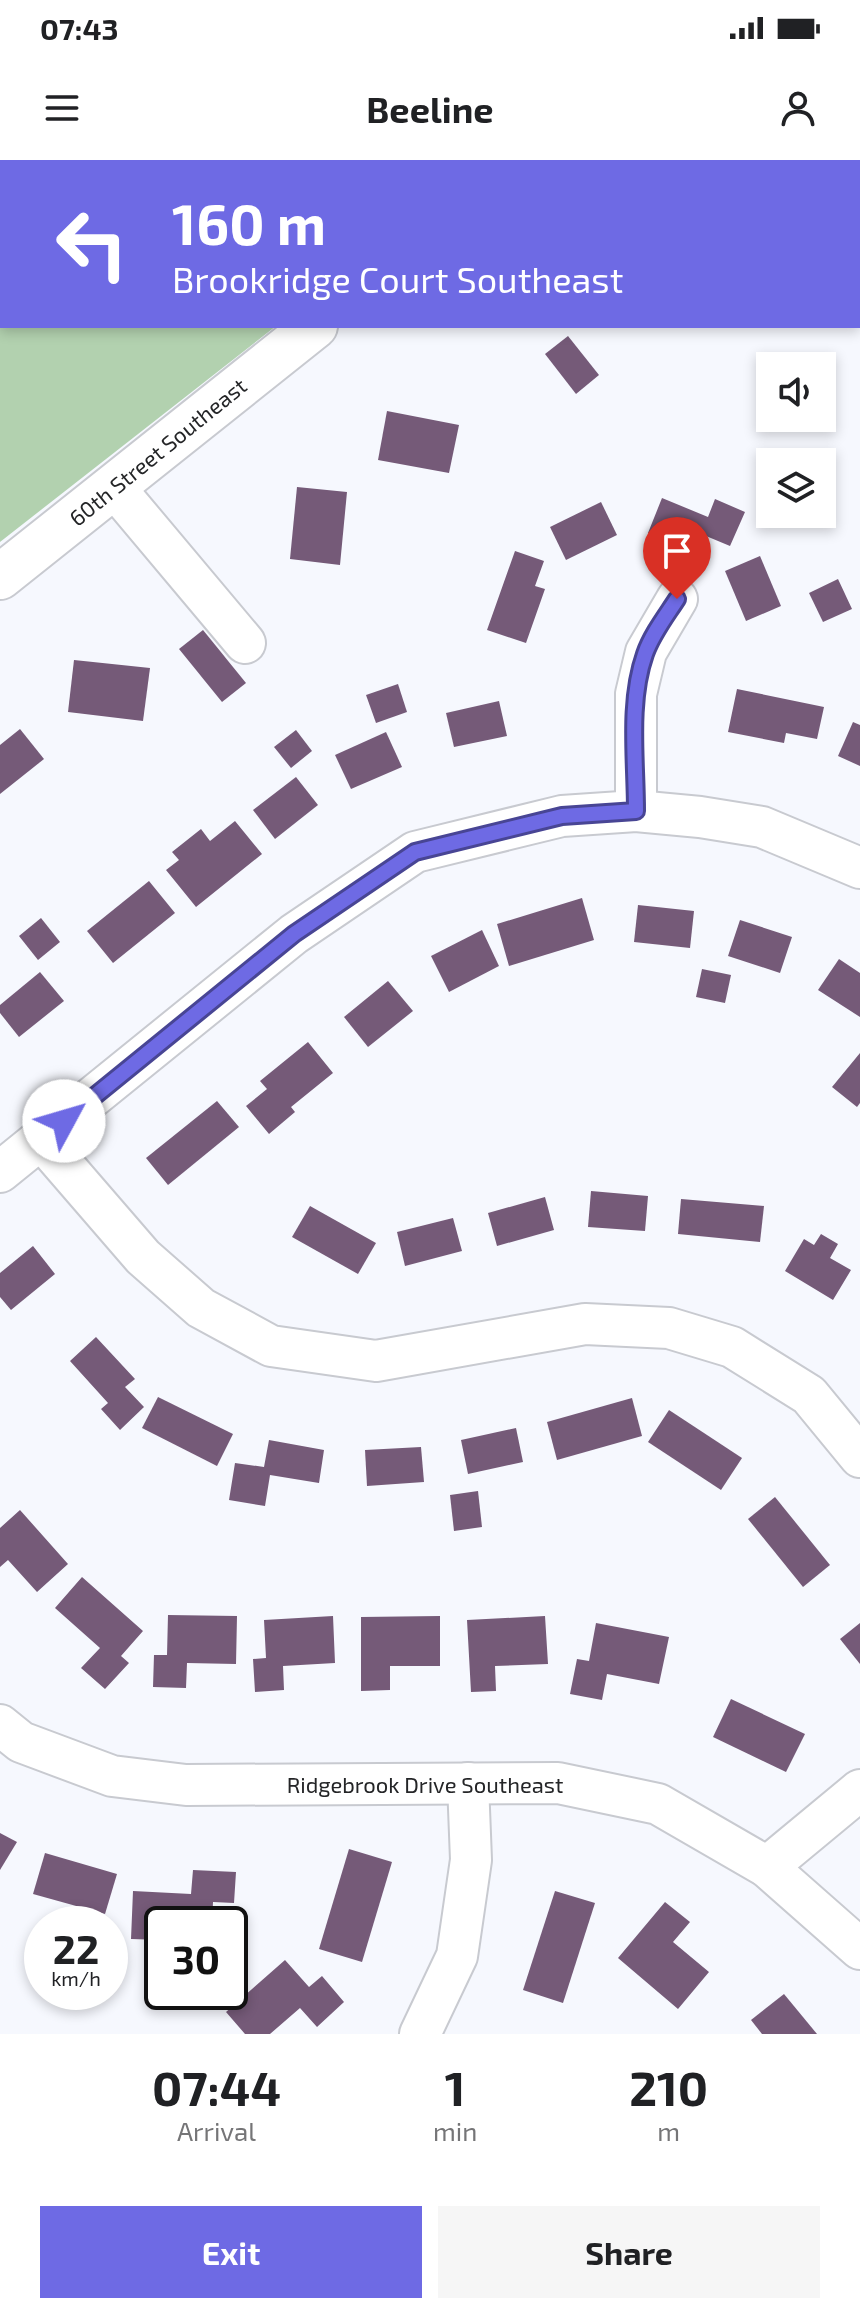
<!DOCTYPE html>
<style>
:root{--surface:#fff;--page:#f6f6f6;--text:#202124;--muted:#757577;--accent:#6e6ae4}
body{margin:0;font-family:"Exo 2",sans-serif;background:var(--page);color:var(--text);height:100vh;display:flex;flex-direction:column;font-size:30px;white-space:nowrap}
*{box-sizing:border-box;margin:0}
p{font-size:26px;color:var(--muted)}
.icon{flex:none;width:44px;height:44px;fill:none;stroke:currentColor;stroke-width:2;stroke-linecap:round;stroke-linejoin:round}
.map{position:relative;height:1874px;overflow:hidden}
.details{display:flex;flex-direction:column;background:var(--surface);flex:1}
.details>*{flex:none}
.banner{position:absolute;left:0px;top:0px;width:860px;height:168px;box-shadow:0 4px 12px #0003;background:#6e6ae4;color:#fff;overflow:hidden}
.controls{position:absolute;left:756px;top:192px;display:grid;gap:16px}
.controls a{display:grid;place-items:center;width:80px;height:80px;border-radius:0px;background:var(--surface);box-shadow:0 4px 12px #0003;font-size:40px}
.speed{position:absolute;left:24px;top:1746px;display:flex;gap:16px;font-size:40px;font-weight:700;text-align:center}
.speed>*{display:grid;place-content:center;width:104px;height:104px;border-radius:50%;background:var(--surface);box-shadow:0 4px 12px #0003;line-height:1}
.speed small{font-size:20px;font-weight:400}
.speed .limit{border:4px solid #111;border-radius:12px;background:#fff;color:#111}
.pin{position:absolute;display:grid;place-items:center;width:68px;height:68px;color:#fff;margin:-82px -34px;border-radius:50% 50% 50% 0;rotate:-45deg;box-shadow:0 0 8px #0007}
.pin .icon{rotate:45deg}
.me{position:absolute;width:88px;margin:-44px;rotate:51deg;stroke-linejoin:round;filter:drop-shadow(0 0 6px #0008)}
.turn{display:flex;align-items:center;gap:28px;height:168px;padding:0 40px;font-size:36px}
.turn .icon{width:104px;height:104px;stroke-width:2.5}
.turn b{display:block;font-size:56px;line-height:68px}
.eta{display:flex;justify-content:space-evenly;align-items:center;height:136px;text-align:center}
.eta b{font-size:48px;font-weight:700;line-height:56px}
.primary-button{display:flex;gap:16px;margin-top:auto;padding:16px 40px}
.primary-button a{flex:1;height:92px;border-radius:0px;background:var(--accent);color:#fff;font-size:32px;font-weight:700;line-height:92px;text-align:center}
.primary-button a+a{background:var(--page);color:var(--text)}
.status{display:flex;justify-content:space-between;align-items:center;height:56px;padding:0 40px;background:var(--surface);direction:ltr}
.status svg{height:22px;fill:currentColor}
header{display:flex;justify-content:space-between;align-items:center;height:104px;padding:0 40px;background:var(--surface);font-size:36px;font-weight:700}
.map>svg:first-child{display:block}
</style>
<div class="status"><b>07:43</b><svg viewBox="0 0 49 12"><path d="M0 12V9h3v3zM5 12V6h3v6zM10 12V3h3v9zM15 12V0h3v12zM26 1h20v11H26zM47 4h2v5h-2z"/></svg></div>
<header><svg class="icon" aria-label="menu" viewBox="0 0 24 24"><path d="M4 6h16M4 12h16M4 18h16"/></svg>Beeline<svg class="icon" aria-label="person" viewBox="0 0 24 24"><circle cx="12" cy="8" r="4"/><path d="M4 21q1-7 8-7t8 7"/></svg></header>
<div class="map">
<svg width="860" height="1874" viewBox="0 0 860 1874">
<rect width="100%" height="100%" fill="#f6f8fe"/>
<path fill="#b2d1af" d="M0,0h488l-486,2v164h274l-276,216z"/>
<g fill="#755a78">
<path d="M568,176l31,39 -23,19 -31,-40z"/>
<path d="M387,251l72,14 -10,48 -71,-13z"/>
<path d="M297,327l50,5 -7,73 -50,-6z"/>
<path d="M662,338l46,19 7,-18 30,13 -15,34 -24,-10 -8,18 -50,-21z"/>
<path d="M601,342l16,33 -51,25 -16,-33z"/>
<path d="M515,391l29,10 -9,25 10,3 -19,54 -39,-13z"/>
<path d="M760,396l21,50 -35,15 -21,-50z"/>
<path d="M838,419l14,30 -29,13 -14,-29z"/>
<path d="M203,470l43,53 -24,19 -43,-53z"/>
<path d="M74,500l76,8 -7,53 -75,-9z"/>
<path d="M398,524l9,28 -31,11 -10,-28z"/>
<path d="M737,529l87,18 -7,32 -31,-6 -2,10 -56,-11z"/>
<path d="M499,541l8,35 -53,11 -8,-34z"/>
<path d="M853,562l7,3v41l-22,-10z"/>
<path d="M20,569l24,30 -44,35v-49z"/>
<path d="M296,570l16,21 -21,17 -17,-21z"/>
<path d="M386,572l16,35 -51,22 -16,-34z"/>
<path d="M296,617l22,28 -43,34 -22,-29z"/>
<path d="M235,661l27,33 -66,53 -30,-37 13,-10 -7,-8 29,-23 9,12z"/>
<path d="M149,721l26,32 -62,50 -26,-32z"/>
<path d="M582,738l12,42 -85,26 -12,-42z"/>
<path d="M638,745l56,6 -4,37 -56,-6z"/>
<path d="M41,758l19,24 -22,18 -19,-24z"/>
<path d="M740,760l52,17 -12,36 -52,-17z"/>
<path d="M482,770l17,36 -50,26 -18,-36z"/>
<path d="M839,799l21,14v44l-42,-27z"/>
<path d="M702,809l29,6 -6,28 -29,-6z"/>
<path d="M40,812l24,29 -45,36 -19,-24v-8z"/>
<path d="M388,821l25,30 -45,36 -24,-30z"/>
<path d="M308,882l25,31 -42,34 4,5 -26,22 -23,-28 21,-17 -7,-8z"/>
<path d="M860,893v50l-3,4 -25,-20z"/>
<path d="M217,941l22,26 -71,58 -22,-27z"/>
<path d="M591,1031l57,5 -3,35 -57,-4z"/>
<path d="M545,1037l9,33 -57,16 -9,-33z"/>
<path d="M681,1039l83,7 -4,36 -82,-8z"/>
<path d="M310,1046l66,37 -18,31 -66,-37z"/>
<path d="M453,1058l9,33 -57,15 -8,-34z"/>
<path d="M821,1074l17,10 -8,14 21,12 -18,30 -48,-29 19,-32 10,6z"/>
<path d="M33,1086l22,28 -44,36 -11,-13v-24z"/>
<path d="M96,1177l39,42 -10,8 19,20 -24,23 -19,-21 7,-6 -38,-42z"/>
<path d="M158,1237l75,37 -16,32 -75,-38z"/>
<path d="M632,1238l10,38 -85,24 -10,-38z"/>
<path d="M669,1250l73,48 -21,32 -73,-48z"/>
<path d="M516,1268l7,34 -55,12 -7,-34z"/>
<path d="M269,1280l55,10 -5,33 -49,-8 -5,31 -36,-6 6,-37 29,4z"/>
<path d="M421,1287l3,35 -57,4 -2,-36z"/>
<path d="M478,1331l4,36 -28,4 -4,-36z"/>
<path d="M775,1337l55,68 -27,22 -55,-68z"/>
<path d="M20,1350l48,54 -31,28 -29,-32 -8,7v-39z"/>
<path d="M82,1417l61,54 -22,25 8,7 -24,26 -24,-21 19,-20 -45,-40z"/>
<path d="M168,1455l69,1 -1,48 -49,-1 -1,25 -33,-1 1,-32h13z"/>
<path d="M333,1456l2,47 -52,3 1,24 -29,2 -2,-33 13,-1 -2,-38z"/>
<path d="M440,1456v50h-50v24l-29,1v-74z"/>
<path d="M545,1456l3,48 -53,2 1,25 -25,1 -4,-72z"/>
<path d="M596,1463l73,14 -10,47 -52,-10 -5,26 -32,-6 7,-35 12,2z"/>
<path d="M860,1463v41l-20,-25z"/>
<path d="M731,1539l74,35 -19,38 -73,-35z"/>
<path d="M0,1673l17,9 -17,28z"/>
<path d="M349,1689l43,13 -30,100 -43,-13z"/>
<path d="M45,1693l72,21 -12,40 -72,-20z"/>
<path d="M193,1710l43,2 -2,31 -21,-1 -1,22h-50v16l-31,-1 2,-48 58,3z"/>
<path d="M555,1731l40,12 -32,100 -40,-13z"/>
<path d="M665,1742l25,20 -17,20 36,30 -31,37 -60,-51z"/>
<path d="M285,1800l24,27 13,-11 22,26 -27,25 -17,-19 -30,26h-25l-19,-22z"/>
<path d="M784,1834l33,40h-55l-11,-14z"/>
</g>
<g fill="none" stroke-linecap="round" stroke-linejoin="round">
<defs>
<g id="minor">
<path d="M347,0l2,2"/>
<path d="M114,327l131,156"/>
<path d="M636,651v-117l10,-42 31,-53"/>
<path d="M41,979l102,118 58,51 70,38 105,15 209,-37 84,4 63,19 77,48 51,62"/>
<path d="M0,1012l294,-238 121,-82 147,-36 74,-5 64,6 62,10 98,41"/>
<path d="M0,1565l21,17 91,34 74,9 372,-2 100,21 109,63 93,82"/>
<path d="M767,1707l93,-77"/>
<path d="M420,1874l37,-78 14,-96 -3,-77"/>
</g>
<g id="major">
<path d="M520,2l3,-2"/>
<path d="M0,417l315,-251"/>
</g>
</defs>
<use href="#minor" stroke="#c8cad0" stroke-width="44"/>
<use href="#major" stroke="#c8cad0" stroke-width="48"/>
<use href="#minor" stroke="#fff" stroke-width="40"/>
<use href="#major" stroke="#fff" stroke-width="44"/>
</g>
<g fill="none" stroke-linecap="round" stroke-linejoin="round">
<defs>
<path id="route" d="M64,961l230,-187 121,-82 147,-36 74,-5c0,-51 -8,-109 9,-157 7,-20 21,-38 32,-55"/>
</defs>
<use href="#route" stroke="#484594" stroke-width="20"/>
<use href="#route" stroke="#6e6ae4" stroke-width="14"/>
</g>
<g text-anchor="middle" stroke-width="8" stroke-linejoin="round" paint-order="stroke">
<g font-size="22" fill="#242527" stroke="#fff">
<text transform="translate(158 292) rotate(-39)" y="8">60th Street Southeast</text>
<text x="425" y="1633">Ridgebrook Drive Southeast</text>
</g>
</g>
</svg>
<div class="controls">
<a><svg class="icon" aria-label="sound" viewBox="0 0 24 24"><path d="M4 9h4l5-4v14l-5-4H4zM17 9q2 3 0 6"/></svg></a>
<a><svg class="icon" aria-label="layers" viewBox="0 0 24 24"><path d="M12 4l9 5-9 5-9-5zM3 14l9 5 9-5"/></svg></a>
</div>
<div class="speed"><div>22<small>km/h</small></div><div class="limit">30</div></div>
<div class="pin" style="left:677px;top:439px;background:#d93025"><svg class="icon" aria-label="arrive" viewBox="0 0 24 24"><path d="M6 21V4h12l-3 4 3 4H6"/></svg></div>
<svg class="me" style="left:64px;top:961px" viewBox="-20 -20 40 40"><circle r="19" fill="#fff"/><path d="M0-13L10 11 0 6-10 11z" fill="#6e6ae4"/></svg>
<div class="banner">
<div class="turn"><svg class="icon" aria-label="left" viewBox="0 0 24 24"><path d="M17 20v-9H6M10 6l-5 5 5 5"/></svg><div><b>160 m</b>Brookridge Court Southeast</div></div>
</div>
</div>
<section class="details">
<div class="eta">
<div><b>07:44</b><p>Arrival</p></div>
<div><b>1</b><p>min</p></div>
<div><b>210</b><p>m</p></div>
</div>
<div class="primary-button"><a>Exit</a><a>Share</a></div>
</section>
